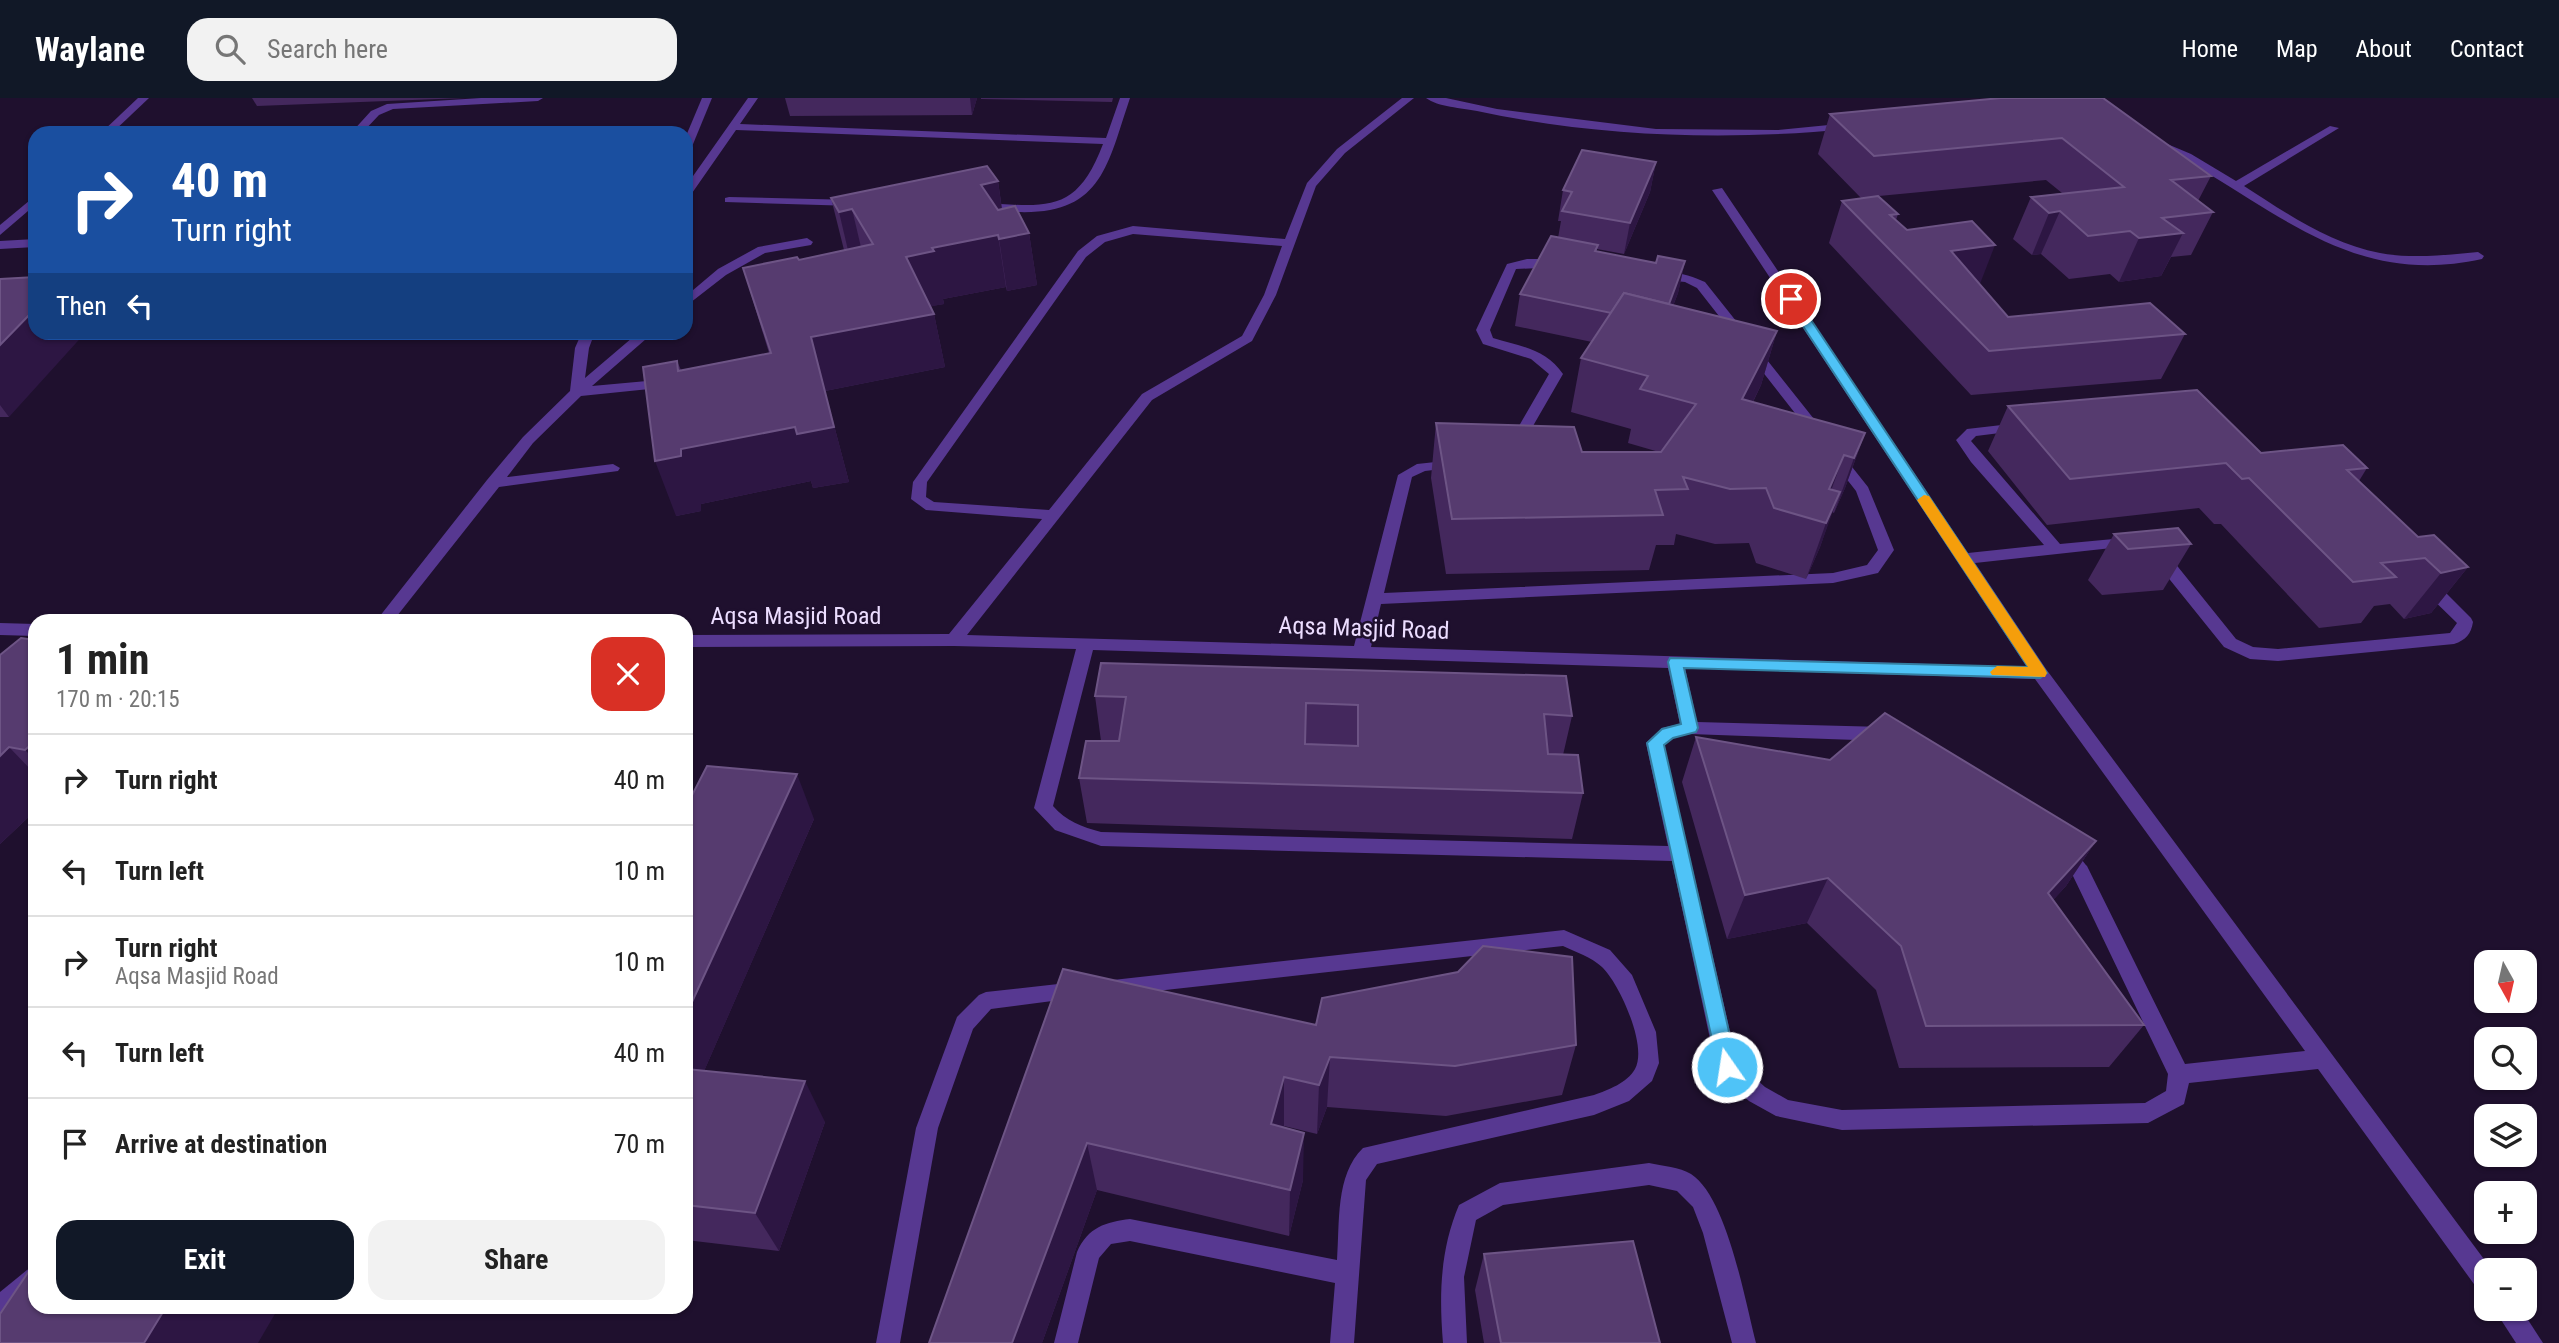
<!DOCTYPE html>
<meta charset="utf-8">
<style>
:root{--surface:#fff;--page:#f2f2f2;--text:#222;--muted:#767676;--line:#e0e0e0;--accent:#111827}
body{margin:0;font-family:"Roboto Condensed",sans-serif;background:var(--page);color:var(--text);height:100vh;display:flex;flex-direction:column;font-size:26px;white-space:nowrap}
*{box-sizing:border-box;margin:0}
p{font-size:23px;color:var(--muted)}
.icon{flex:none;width:38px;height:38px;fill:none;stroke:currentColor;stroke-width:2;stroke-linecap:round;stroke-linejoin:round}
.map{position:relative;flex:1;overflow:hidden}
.panel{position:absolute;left:28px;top:516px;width:665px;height:700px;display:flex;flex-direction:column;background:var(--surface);border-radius:21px;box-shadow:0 2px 5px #0004}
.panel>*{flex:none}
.guide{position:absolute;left:28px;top:28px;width:665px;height:214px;border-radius:21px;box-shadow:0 2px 5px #0004;background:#1a4fa0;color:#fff;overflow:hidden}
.needle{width:46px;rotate:172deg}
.buttons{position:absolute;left:2474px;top:852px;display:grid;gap:14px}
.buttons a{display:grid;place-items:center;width:63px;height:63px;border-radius:14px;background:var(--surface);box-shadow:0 2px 5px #0004;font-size:35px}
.pin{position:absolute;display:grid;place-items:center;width:60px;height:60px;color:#fff;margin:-30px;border:4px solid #fff;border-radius:50%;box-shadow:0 2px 7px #0007}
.me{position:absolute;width:77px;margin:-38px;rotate:347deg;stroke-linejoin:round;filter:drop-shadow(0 0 5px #0008)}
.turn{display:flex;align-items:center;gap:24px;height:147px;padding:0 28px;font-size:32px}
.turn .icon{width:91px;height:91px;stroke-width:2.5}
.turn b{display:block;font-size:49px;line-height:60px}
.then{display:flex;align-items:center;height:66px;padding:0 28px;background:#0003;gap:14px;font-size:26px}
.round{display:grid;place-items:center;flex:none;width:74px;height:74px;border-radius:21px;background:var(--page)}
.head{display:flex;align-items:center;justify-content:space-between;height:119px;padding:0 28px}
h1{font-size:42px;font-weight:700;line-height:52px}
.button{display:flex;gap:14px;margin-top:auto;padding:14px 28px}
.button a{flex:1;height:80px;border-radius:21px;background:var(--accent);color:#fff;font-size:28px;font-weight:700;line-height:80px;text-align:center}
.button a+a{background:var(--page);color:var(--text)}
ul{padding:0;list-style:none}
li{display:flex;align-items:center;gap:21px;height:91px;padding:0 28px;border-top:2px solid var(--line)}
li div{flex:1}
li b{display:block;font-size:26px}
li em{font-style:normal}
header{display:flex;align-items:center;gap:42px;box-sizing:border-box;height:98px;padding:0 35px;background:var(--accent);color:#fff}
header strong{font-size:33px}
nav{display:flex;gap:38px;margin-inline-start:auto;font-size:24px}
.search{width:490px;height:63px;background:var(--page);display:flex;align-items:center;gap:18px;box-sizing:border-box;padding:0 24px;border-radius:21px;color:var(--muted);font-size:26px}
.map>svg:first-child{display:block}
</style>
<header>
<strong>Waylane</strong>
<div class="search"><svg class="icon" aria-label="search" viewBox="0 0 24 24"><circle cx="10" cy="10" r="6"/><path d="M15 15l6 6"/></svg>Search here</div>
<nav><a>Home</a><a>Map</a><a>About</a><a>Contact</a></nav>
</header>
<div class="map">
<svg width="2559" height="1245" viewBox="0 0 2559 1245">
<rect width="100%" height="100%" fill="#1f102e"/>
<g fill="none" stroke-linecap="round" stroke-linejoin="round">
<g fill="#573891" fill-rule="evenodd">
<path d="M138,0h11l-37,35h-11z"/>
<path d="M481,0h62l-5,3 -145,8 -14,6 -17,18h-11l20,-22 16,-7z"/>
<path d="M702,0h10l-21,51 -5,3v-16z"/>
<path d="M35,98v9l-35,30v-10z"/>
<path d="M35,141v8l-35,2v-8z"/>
</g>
<g fill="#573891" fill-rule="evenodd">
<path d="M748,0h10l-18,26 366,14 14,-40h10c-23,68 -28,117 -113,114 -13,-1 -33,1 -43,-6l6,-3c67,3 96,12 123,-59l-367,-14 -46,66 -4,1v-11z"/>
<path d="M1402,0h12l-69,55 -29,33 -40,109 -24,46 -100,59 -185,235 387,11 44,-171 19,-11 37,-4 5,1 2,3 -2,3 -34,4 -13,6 -28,116 449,-20 34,-8 11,-15 -22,-59 -159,-203 -12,-6 -29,-3 -2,-3c12,-9 38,0 51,6l163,205 26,63 -16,23 -45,10 -452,21 -10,43 656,20 -315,-477 10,-2 246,365 76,-8 -73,-83 -15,-22 11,-11 52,-6 5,1v6l-48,6 -5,5 89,103 75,-7 3,4 -8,5 -155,17 71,106 446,601h-5v25l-8,-4 -161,-222 -129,14 -5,21 -36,19 -306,7 -66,-14 -27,-15 -30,-27 -3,-7 -44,-206 -571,-15 -46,-16 -21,-22 42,-159 -122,-3 -268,1v-12l263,-1 93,-115 -116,-9 -15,-11 2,-17 165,-231 19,-15 36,-10 152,13 22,-56 30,-34zM1133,136l149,12 -18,49 -22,41 -100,58 -93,116 -115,-8 -8,-5 1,-15 159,-225 19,-15zM1093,552l575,18 12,56 -18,4 -16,15 22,103 -567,-14c-19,-5 -35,-11 -48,-26zM1685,570l350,11 270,372 -120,13 -98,-198c-9,-10 -15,-24 -30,-19l-3,5 19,24 95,198 -2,17 -21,12 -303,7 -54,-10 -23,-13 -28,-25 -73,-317 9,-7 17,-4 195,7 6,-2 3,-5 -3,-5 -6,-2 -188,-5z"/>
<path d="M1426,0h20l51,11 159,20 121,1 72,-7 5,3 -5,3c-123,12 -251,8 -372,-18 -15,-3 -39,-4 -51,-13z"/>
<path d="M2330,28l9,2 -95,58c42,27 86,58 136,67 32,6 66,2 98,-1l6,4 -2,3c-113,25 -183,-30 -273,-85 -17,-11 -48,-22 -61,-33l5,-3 38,16 45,27z"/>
<path d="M729,99l125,3 6,3 -6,3 -129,-4v-4z"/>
<path d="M807,140l6,4 -2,3 -46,8 -39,22 -40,31v-10l32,-27 40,-22z"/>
<path d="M1527,161h32l6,4 -6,4 -43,2 -26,61 3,8c27,8 53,11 70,36l-41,71 -7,4 -7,-4 41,-71 -18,-15 -48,-15 -7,-14 31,-66z"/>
<path d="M582,234h13l-6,16 -4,30 54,-46h15l-62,54 77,-7 7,4 -7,4 -88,9 -48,47 -26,34 106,-13 7,4 -2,3 -119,16 -106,134h-17l111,-141 36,-43 47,-46 5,-43z"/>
<path d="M2160,453l6,1 70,87 17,8 25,2 172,-16 7,-10 -36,-35 -2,-4 2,-4h12l38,38 2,4c-2,12 -7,18 -19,22l-176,17 -28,-2 -26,-12 -70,-87 -2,-4 2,-4z"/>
<path d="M0,525l35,1v12l-35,-1z"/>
<path d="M1564,832l46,20 22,25 24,57 3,31 -7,18 -23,20 -35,14 -217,49 -11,16 -12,163h-24l5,-60 -205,-42 -19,3 -12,14 -21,85h-24l23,-91c11,-25 29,-30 53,-33l207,41c3,-37 -2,-85 26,-112l231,-53c14,-5 33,-12 41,-26 13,-23 -16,-86 -33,-102 -11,-10 -26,-15 -39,-21l-452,50 -7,-3 -3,-6 3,-6z"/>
<path d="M1076,884l7,3 3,6 -3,6 -92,12 -18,20 -35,99 -38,215h-24l40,-215 41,-111 22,-22 7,-3z"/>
<path d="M1649,1065c13,3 31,4 42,11 36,23 54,127 65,169h-24l-29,-110 -10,-26 -16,-16 -28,-6 -146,20 -27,15 -12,57 3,66h-24c-4,-48 -3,-93 16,-138l41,-22z"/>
<path d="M35,1168v28l-26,23 -9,3v-28l27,-22z"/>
<path d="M2494,1211h27l22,34h-27z"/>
</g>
</g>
<g fill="#44285d">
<path d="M252,0h213l-208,8z"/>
<path d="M785,0h192l-5,17 -182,1z"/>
<path d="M981,0h132l-1,4 -131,-3z"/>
<path d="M2001,0l210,78 -13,25 15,11 -22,43 -20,2 -10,19 -42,6 -9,-8 -41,5 -28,-25 -9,1 -19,-16 18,-42 31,-4 -16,-13 -167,16 19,18 -2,6 11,10 72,54 29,33 177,17 -24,45 -190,16 -142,-152 13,-42 19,-3 -43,-44 12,-40z"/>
<path d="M1656,64l-6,30 -26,62 -27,-5v2l59,12 29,-2 -7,32 -5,13 104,25 -16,54 -8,17 112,31 -20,55 -11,25 -2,-1 -12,35 -14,32 -50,-16 -7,-20 -34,1 -39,-10 -2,11h-18l-7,25 -203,4 -15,-96 5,-55 146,29h77l-31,-9 3,-14 -60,-17 10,-54 11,-16 -77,-16 5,-32 38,-56 3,-17h-3l5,-31z"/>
<path d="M998,83l4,28 27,24 8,52 -30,6 -1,-4 -63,12 1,5 -13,2 3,8 11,53 -120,24 24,91 -36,6 -2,-7 -110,23v7l-25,5 1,-155 4,9 88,-17 -26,-85 56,-8 45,-10 -13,-52z"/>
<path d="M0,181l9,138h-9z"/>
<path d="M2008,308l253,47 106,15 -8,13 59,56 50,30 -37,46 -27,6 -14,-15 -16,2 -13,17 -42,5 -98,-104h-7l-15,-16 -152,17 -59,-74z"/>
<path d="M2114,436l77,10 -28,46 -61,5 -14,-15z"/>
<path d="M35,542v171l-35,33v-189z"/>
<path d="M1101,565l471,53 -9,39 20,38 -11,46 -485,-16 -8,-45 22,-37 -6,-45z"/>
<path d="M1696,639l134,23 266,81 -30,45 -13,14 91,125 -35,42 -210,1 -23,-78 -69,-67 -80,16 -45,-157z"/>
<path d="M686,709l128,12 -110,252 121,51 -46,129 -93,-11z"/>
<path d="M1063,871l253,56 260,20 -14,50 -116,21 -119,-9 -10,27 -33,-8 19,54 -14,56 -192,-46 -55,153z"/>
<path d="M1484,1156l176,89h-176l-9,-53z"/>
</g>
<g fill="#2d1643">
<path d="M970,0h7l-5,17z"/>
<path d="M1656,64l-6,30 -26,62 6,-31z"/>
<path d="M998,83l7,51 -24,-47z"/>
<path d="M852,111l12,51 -13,3 -12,-51z"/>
<path d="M2060,113l-19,43 -9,1 17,-42z"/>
<path d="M1029,135l8,52 -30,6 -8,-52z"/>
<path d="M2183,135l-22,43 -42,6 20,-44z"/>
<path d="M998,137l8,52 -63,12 1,5 -27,5 -11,-52 26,-9z"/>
<path d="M1995,147l-17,44 -27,-38z"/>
<path d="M1685,163l-7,32 -24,62 7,-32z"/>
<path d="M35,211v23h51l-77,85 -9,-12v-60z"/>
<path d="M934,216l11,53 -120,24 24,91 -36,6 -2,-7 -110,23v7l-25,5 -21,-55 26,-12 130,-112z"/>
<path d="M1777,233l-16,54 -34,69 15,-55z"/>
<path d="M1865,335l-20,55 -11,25 20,-55z"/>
<path d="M1844,357l-20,55 5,-21z"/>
<path d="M1840,394l-20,55 -14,32 20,-56z"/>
<path d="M2468,469l-37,46 -27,6 37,-46z"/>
<path d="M35,643v19l-10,-10z"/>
<path d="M9,649l26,27v37l-35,33v-88z"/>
<path d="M797,676l17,45 -126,289 -2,-3v-90z"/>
<path d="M2096,743l-30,45 -47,52 29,-45z"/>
<path d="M1828,780l-21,45 -80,16 18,-44z"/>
<path d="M1330,959l-3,50 -10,27 2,-49z"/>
<path d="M1284,979v49l-12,46 -1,-48z"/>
<path d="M805,983l20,41 -46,129 -24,-38z"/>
<path d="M1304,1035l-1,47 -14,56 1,-46z"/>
<path d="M1087,1045l10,47 -55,153h-30z"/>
<path d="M166,1209h113l-21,36h-114z"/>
</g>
<g fill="#563b6f" stroke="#6d5485" stroke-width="2" fill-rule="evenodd">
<path d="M2001,0h102l108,78 -40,4 42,32 -51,6 21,15 -44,5 -9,-7 -42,5 -28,-25 -11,2 -18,-16 93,-10 -62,-49 -188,18 -44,-42z"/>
<path d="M1582,52l74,12 -26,61 -68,-12 10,-19 -9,-2z"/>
<path d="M987,68l11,15 -17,4 17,25 17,-4 14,27 -30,6 -1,-4 -66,13 2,3 -28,6 28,57 -123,23 23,90 -37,7 -2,-7 -114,22v7l-26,5 -12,-94 34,-6 1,10 93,-18 -28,-85 54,-11 2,3 74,-16 -21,-35 -13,3 -8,-14z"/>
<path d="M1878,98l20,18 -8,1 17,15 65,-9 23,24 -44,6 57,66 142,-14 35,31 -196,17 -147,-150z"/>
<path d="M1551,138l47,9 -3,6 61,12 2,-7 27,5 -16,43 -45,-11 -13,20 -91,-19z"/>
<path d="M35,179v32l-35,36v-66z"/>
<path d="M1624,195l153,38 -35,68 123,34 -11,25 -10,-3 -15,34 11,3 -14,31 -52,-15 -8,-20 -36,1 -47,-12 5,12 -33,1 8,25 -211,4 -16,-96 138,4 8,25h79l35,-48 -56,-15 8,-13 -67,-18z"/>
<path d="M2197,292l64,63 82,-8 24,23 -20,2 71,67 16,-2 34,32 -27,6 -16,-15 -44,5 15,14 -43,5 -104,-104 -7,1 -16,-16 -156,16 -62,-73z"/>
<path d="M2178,430l13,16 -63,5 -14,-15z"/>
<path d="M21,540l14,2v101l-10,9 -16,-3 -9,9v-101z"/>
<path d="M1101,565l465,13 6,40 -28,-2 4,40 30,1 5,38 -504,-15 7,-37h33l7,-44 -31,-1zM1306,605l52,2v41l-53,-2z"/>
<path d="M1885,615l211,128 -48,52 96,132 -218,1 -25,-80 -73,-68 -83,17 -49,-158 134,23z"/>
<path d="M707,668l90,8 -111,241v-208z"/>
<path d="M1483,848l89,11 4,88 -121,21 -125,-9 -11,28 -35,-8 -13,47 33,9 -14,57 -203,-47 -75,200h-83l134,-374 253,56 6,-27 136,-26z"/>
<path d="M686,971l119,12 -50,132 -69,-8z"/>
<path d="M1633,1143l27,102h-159l-17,-89z"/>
<path d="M35,1164v45h131l-22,36h-144v-29z"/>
</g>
<path fill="#4fc3f7" stroke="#337fa1" stroke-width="2" d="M1787,198h8l252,377 -7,5 -356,-10 14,60 -2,4 -23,6 -9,7 73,322 -3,7 -7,2 -6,-2 -3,-7 -71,-324 15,-14 19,-5 -13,-62 2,-4 358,9 -243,-368z"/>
<path fill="#f59e0b" d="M1924,397l5,1 116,173 2,4 -2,4 -53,-2 -2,-3 7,-6 31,1 -111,-167z"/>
<g text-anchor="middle" stroke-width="5" stroke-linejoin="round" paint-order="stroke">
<g font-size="24" fill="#ecddff" stroke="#1f102e">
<text x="796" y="526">Aqsa Masjid Road</text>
<text transform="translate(1364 530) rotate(2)" y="8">Aqsa Masjid Road</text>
</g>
</g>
</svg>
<div class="buttons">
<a><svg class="needle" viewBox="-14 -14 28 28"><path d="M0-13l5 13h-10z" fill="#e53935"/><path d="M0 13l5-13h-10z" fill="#767676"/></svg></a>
<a><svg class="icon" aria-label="search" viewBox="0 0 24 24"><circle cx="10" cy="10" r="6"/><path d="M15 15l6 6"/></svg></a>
<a><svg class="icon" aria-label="layers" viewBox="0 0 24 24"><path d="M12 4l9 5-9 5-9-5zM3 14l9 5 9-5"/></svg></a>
<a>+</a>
<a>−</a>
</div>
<div class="pin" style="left:1791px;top:201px;background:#d93025"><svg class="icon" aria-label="arrive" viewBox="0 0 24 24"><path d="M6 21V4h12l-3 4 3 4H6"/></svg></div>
<svg class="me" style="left:1727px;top:969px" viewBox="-20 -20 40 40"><circle r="17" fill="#4fc3f7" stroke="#fff" stroke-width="3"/><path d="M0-11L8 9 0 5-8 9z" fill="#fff"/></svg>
<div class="guide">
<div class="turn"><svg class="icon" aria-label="right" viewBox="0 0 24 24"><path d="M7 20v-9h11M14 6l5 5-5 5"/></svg><div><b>40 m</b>Turn right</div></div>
<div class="then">Then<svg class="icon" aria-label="left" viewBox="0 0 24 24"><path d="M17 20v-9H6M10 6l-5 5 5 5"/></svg></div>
</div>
<section class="panel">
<div class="head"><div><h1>1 min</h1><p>170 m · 20:15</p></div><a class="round" style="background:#d93025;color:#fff"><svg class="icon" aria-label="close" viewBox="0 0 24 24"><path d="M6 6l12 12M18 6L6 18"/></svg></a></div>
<ul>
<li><svg class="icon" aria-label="right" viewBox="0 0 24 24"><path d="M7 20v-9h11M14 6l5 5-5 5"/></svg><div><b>Turn right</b></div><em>40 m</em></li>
<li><svg class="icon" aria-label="left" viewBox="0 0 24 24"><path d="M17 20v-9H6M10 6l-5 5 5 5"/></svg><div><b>Turn left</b></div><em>10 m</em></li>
<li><svg class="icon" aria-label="right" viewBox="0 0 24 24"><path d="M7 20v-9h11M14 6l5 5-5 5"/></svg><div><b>Turn right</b><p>Aqsa Masjid Road</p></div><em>10 m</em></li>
<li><svg class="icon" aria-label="left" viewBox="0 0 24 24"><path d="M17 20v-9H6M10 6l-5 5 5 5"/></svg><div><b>Turn left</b></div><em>40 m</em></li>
<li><svg class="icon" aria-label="arrive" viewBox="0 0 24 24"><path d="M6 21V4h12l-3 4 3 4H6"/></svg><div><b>Arrive at destination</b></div><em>70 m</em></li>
</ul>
<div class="button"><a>Exit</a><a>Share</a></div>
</section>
</div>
